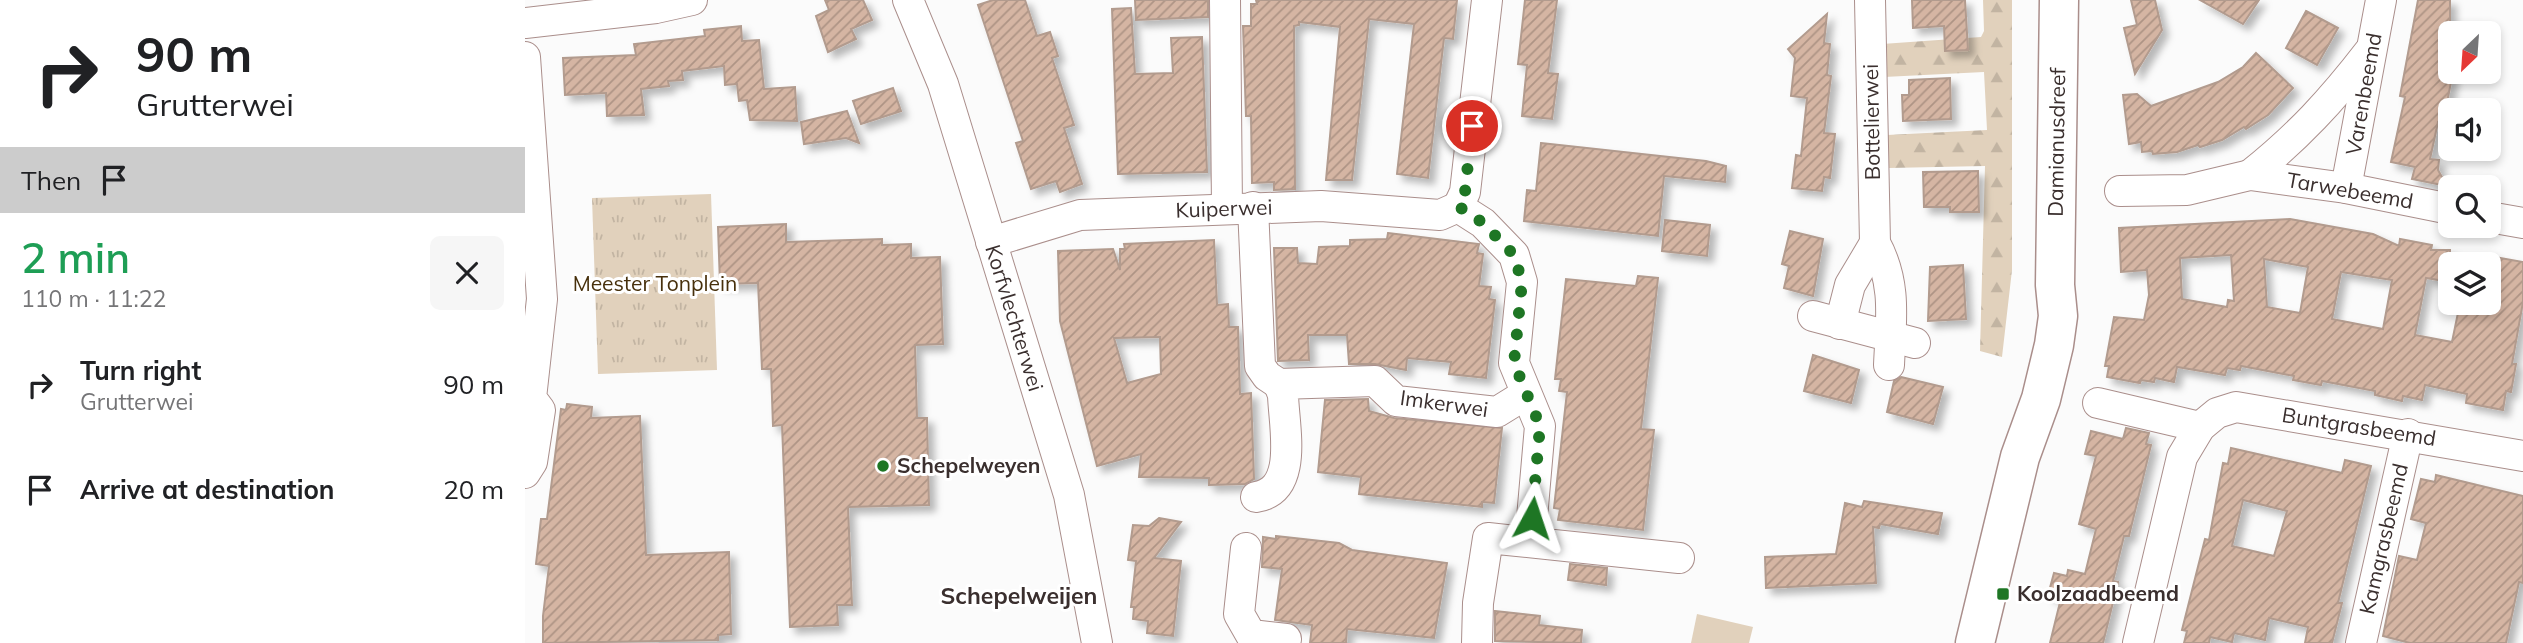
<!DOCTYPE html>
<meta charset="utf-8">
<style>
:root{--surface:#fff;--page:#f6f6f6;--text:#202124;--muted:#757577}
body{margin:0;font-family:Mulish,sans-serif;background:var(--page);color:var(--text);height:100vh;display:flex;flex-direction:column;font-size:26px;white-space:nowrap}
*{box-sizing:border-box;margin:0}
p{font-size:23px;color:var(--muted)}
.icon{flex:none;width:38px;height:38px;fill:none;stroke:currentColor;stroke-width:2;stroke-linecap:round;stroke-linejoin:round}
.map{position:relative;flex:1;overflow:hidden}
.drawer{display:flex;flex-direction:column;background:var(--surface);width:525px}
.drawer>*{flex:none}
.top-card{background:#fff;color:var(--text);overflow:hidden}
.needle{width:46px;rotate:205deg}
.tools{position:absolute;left:1913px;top:21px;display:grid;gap:14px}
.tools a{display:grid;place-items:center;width:63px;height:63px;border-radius:10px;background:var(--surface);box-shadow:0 4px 10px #0003;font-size:35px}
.pin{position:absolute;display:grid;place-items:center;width:60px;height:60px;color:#fff;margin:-30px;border:4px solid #fff;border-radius:50%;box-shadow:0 2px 7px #0007}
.me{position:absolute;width:77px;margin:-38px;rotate:5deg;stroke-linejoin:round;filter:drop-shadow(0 0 5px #0008)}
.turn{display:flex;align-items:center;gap:24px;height:147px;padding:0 21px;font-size:32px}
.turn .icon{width:91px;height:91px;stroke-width:2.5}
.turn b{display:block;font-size:49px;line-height:60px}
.then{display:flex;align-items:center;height:66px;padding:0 21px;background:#0003;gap:14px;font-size:26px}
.round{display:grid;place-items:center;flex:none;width:74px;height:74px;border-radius:10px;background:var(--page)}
.head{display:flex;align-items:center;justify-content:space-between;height:119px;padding:0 21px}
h1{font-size:42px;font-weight:600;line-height:52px;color:#1e9e55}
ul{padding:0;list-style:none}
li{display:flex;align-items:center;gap:21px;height:105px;padding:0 21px}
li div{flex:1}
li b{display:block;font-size:26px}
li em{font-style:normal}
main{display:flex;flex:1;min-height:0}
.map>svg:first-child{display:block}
</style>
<main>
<section class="drawer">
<div class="top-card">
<div class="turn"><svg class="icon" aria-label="right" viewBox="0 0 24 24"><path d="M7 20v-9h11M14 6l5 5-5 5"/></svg><div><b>90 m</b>Grutterwei</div></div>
<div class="then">Then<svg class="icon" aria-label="arrive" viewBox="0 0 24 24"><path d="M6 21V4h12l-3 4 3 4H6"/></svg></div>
</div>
<div class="head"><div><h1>2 min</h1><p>110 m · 11:22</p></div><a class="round"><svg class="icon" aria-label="close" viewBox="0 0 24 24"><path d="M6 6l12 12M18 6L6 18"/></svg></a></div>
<ul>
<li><svg class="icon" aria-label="right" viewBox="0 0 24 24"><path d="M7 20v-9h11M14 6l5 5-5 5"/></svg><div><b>Turn right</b><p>Grutterwei</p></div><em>90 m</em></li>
<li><svg class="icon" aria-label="arrive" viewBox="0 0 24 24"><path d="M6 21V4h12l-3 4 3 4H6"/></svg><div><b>Arrive at destination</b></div><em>20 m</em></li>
</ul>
</section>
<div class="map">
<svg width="1998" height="643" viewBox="0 0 1998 643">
<defs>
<pattern id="forest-firs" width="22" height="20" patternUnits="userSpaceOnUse" patternTransform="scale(1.75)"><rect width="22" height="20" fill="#e1d1bc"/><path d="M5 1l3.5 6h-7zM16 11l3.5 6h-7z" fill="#c2b4a2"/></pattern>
<pattern id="park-tufts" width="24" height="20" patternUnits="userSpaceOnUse" patternTransform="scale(1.75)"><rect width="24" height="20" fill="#e1d1bc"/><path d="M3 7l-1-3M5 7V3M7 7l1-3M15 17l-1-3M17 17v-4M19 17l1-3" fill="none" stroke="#c2b4a2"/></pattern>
<pattern id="building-hatch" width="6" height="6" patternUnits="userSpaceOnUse" patternTransform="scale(1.75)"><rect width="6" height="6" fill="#d5b5a3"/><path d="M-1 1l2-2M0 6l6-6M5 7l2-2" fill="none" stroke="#ae9485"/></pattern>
<filter id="shadow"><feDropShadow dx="6" dy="6" stdDeviation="3.5" flood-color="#0004"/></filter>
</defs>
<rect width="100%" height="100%" fill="#fbfbfb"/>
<path fill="url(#forest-firs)" d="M1458,0h29v270l-10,87 -22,-6 5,-185 -96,2 -2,-33 100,-5 -3,-58 -100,5 -2,-33 99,-7 3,-6z"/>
<path fill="url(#park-tufts)" d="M186,194l6,176 -119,4 -6,-176z"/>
<path fill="#e1d1bc" d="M1172,614l56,13 -4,16h-58z"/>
<g fill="url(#building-hatch)" stroke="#b29b8e" stroke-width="2" fill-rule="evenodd" filter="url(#shadow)">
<path d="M300,0h38l9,20 -21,9 5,10 -28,13 -12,-36 13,-6z"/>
<path d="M468,0h32l12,36 13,-4 8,24 -6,2 22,67 -10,3 18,56 -22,8 -4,-11 -25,8 -15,-46 7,-2 -45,-136z"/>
<path d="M610,0h73v17l-72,3z"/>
<path d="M731,0h201l-4,39 -9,-1 -16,140 -31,-4 17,-150 -45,-5 -17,161h-26l14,-153 -41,-5v3l-5,1 1,163 -21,1v-8l-22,1 -1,-67h-5l-3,-90h8v-22h6z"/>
<path d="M1000,0h32l-9,73 10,1 -6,45 -30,-3 5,-51 -9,-1z"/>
<path d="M1387,0h53l3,50 -23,1 -1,-25 -31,2z"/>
<path d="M1606,0h24l7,30 -27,44 -11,-46 13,-3z"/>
<path d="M1675,0h59l-16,24z"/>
<path d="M1893,0h32v72h3l-10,51 -5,-1 -8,37 9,1 -1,10 9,16 -35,-7 3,-12 -24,-5 14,-65 -5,-1z"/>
<path d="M606,8l4,66 38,-1 -2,-35 31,-1 5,135 -89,2 -6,-165z"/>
<path d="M1781,11l32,17 -21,37 -31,-17z"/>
<path d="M1302,14l-3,29 6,1 -3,31 4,1 -7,57 11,1 -5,44 -6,-1 -2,14 -30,-3 4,-33 5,1 6,-58 -16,-2 4,-38 -7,-9z"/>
<path d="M216,26l1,15 17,-1 5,49 31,-2 2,34 -47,-1 -3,-20 -8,1 -2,-17 -12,1 -1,-19 -42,5 1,9 -15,1 1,5 -28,3 3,26 -37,1 -1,-23 -41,2 -2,-37 73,-3 -2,-11 71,-8 -1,-6z"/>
<path d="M1731,53l37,35 -25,27 -22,14 -2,-2 -22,13 -22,7 -2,-2 -21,7 -24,2 -1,-3 -10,1 -1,-10 -12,2 -6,-49 14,-1 14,12 67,-24 25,-15z"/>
<path d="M1425,78l1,41 -48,2 -1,-26h7v-15z"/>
<path d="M368,88l8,23 -40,13 -8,-23z"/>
<path d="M322,111l12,32 -13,-5 -42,6 -3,-22z"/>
<path d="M1016,143l165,18 20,5 -1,16 -61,-6 -6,60 -134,-15 3,-31 9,1z"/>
<path d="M1453,171l1,41h-29v-5h-26l-1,-35z"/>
<path d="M1765,219l83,15 26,12 1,-7 32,6 -1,5h19v32l-24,-4 -11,57 37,7 8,-39h29v-47l34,6v40l-11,62h4l-5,28 -5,-1 -3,19 -37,-7 1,-9 -42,-9 -3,15 -19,-4 -1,5 -27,-6v-4l-53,-10 -1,4 -28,-5 1,-4 -53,-10 -1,4 -13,-2 -2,7 -48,-8 -3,15 -19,-4 -1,4 -13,-2 -1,3 -33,-6 2,-11h-4l9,-49 30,3 5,-25 -2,-25 -26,2 -2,-44zM1706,255l3,46 -6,-1 -1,7 -45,-8 -2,-41zM1739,259l44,8 -8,46 -33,-6zM1816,272l51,8 -9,49 -51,-10z"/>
<path d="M1140,220l45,5 -3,31 -45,-5z"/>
<path d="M261,224v18l96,-3v6l29,-1v14l29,-1 3,87 -28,1 2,73h10l2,87 -81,2 4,98h-15l1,20 -48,2 -8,-202 -9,1 -2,-57h-9l-4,-86 -38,1 -2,-57z"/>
<path d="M1265,231l33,8 -10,57 -29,-8 5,-22 -7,-2z"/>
<path d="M863,233l91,11 -2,9 6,1 -4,32 12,1 -2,12 6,1 -9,78 -37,-4 2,-12 -44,-4 -1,12 -31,-6h-26l-2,-29h-39l1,25 -31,1 -4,-113h23l1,15 19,1 2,-17 31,-1v-6l37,-1z"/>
<path d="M689,240l3,65 11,-1 1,23h9l2,67 11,-1 3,86 -9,5 -36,1v-7l-70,-1 2,-23 -44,12 -37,-145 -2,-70 55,-2 7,21v-21h5l-1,-5zM635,337l1,37 -34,9 -13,-45z"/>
<path d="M1438,265l3,54 -38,2 2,-54z"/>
<path d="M1113,276l20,2 -17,151 13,1 -11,100 -85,-10 2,-11 -6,-1 13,-116 -8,-1 2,-12h-6l11,-100 70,7z"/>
<path d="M1288,355l46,15 -8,33 -47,-12z"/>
<path d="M1376,377l42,10 -10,37 -46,-12 7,-31z"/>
<path d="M843,399l1,12 25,7 108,10 -8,75 -12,-1v5l-123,-13 2,-17 -43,-5 7,-72z"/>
<path d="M42,404l25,3 -1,11 49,-2 6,139 83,-3 2,82 -13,1v5l-175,3v-27l6,-50 -13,-2 5,-45h6l14,-110 5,1z"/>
<path d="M1601,428l23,5 -3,11 5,1 -22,91h-5l-11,45 5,1 -15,61h-53l11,-45 -13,-3 6,-22 13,3 1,-6 17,4 11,-45 -17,-5 17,-68 -11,-2 6,-23 32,8z"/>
<path d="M1706,448l111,25 3,-13 26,6 -33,137h4l-10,40h-27l3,-16 -39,-9 -4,22 -31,-7 -2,9 -22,-5 -1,6h-25l3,-12 -5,-1 23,-91 4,1 14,-77 5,1zM1718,500l44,11 -13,45 -42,-10z"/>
<path d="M1911,475l87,21v87l-4,-1 -13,61h-96l-27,-7 16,-80 18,4 9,-37 -15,-4 10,-40 14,3z"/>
<path d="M1339,501l78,12 -4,21 -58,-10 -1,4 -6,-1 3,56 -110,5 -1,-31 71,-3 9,-51 17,4z"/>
<path d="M634,518l22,4 -27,36 27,3 -8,75 -26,-3 1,-12 -15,-2 1,-12h-3l5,-46 -8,-1 5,-35 16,1z"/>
<path d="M751,536l63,7 13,7 95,13 -13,75 -87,-9 -1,14h-36l2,-18 -37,-5 7,-51 -20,-2 1,-30 13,2z"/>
<path d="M1045,564l37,4 -1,17 -38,-5z"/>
<path d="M970,611l45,5 -1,9 43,5 -1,13 -86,-2z"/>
</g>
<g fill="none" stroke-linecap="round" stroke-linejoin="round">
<defs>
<g id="street">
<path d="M383,0l35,84 126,411 28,148"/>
<path d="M700,0l2,208"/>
<path d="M1345,0l5,243c22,40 16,77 14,122"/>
<path d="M0,23l131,-15 36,-8"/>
<path d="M0,57l17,242 -11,99 9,12 -8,52 -7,11"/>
<path d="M1725,175c48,-38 82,-75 119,-123"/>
<path d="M1821,188l35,-188"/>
<path d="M1595,191l67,-1 63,-15 96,13 104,21"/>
<path d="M728,207l7,159 7,10 12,8"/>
<path d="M933,207l25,16 31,32 8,27 -8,81 26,63 -10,115"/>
<path d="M933,207l7,-15 22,-192"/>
<path d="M1964,217l34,6"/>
<path d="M466,242l89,-27 241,-9 119,9 18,-8"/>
<path d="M1288,316l102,27"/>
<path d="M1315,324l10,-39 25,-42"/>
<path d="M1573,403l102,24"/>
<path d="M731,497c43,-7 28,-69 27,-102l-4,-11 96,-3 21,20 101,11 29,-18"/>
<path d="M721,548l-7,66 12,21 35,4 -1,4"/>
<path d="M952,643l1,-40 10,-65 191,20"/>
<path d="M1613,643l44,-186 18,-30 17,-14 19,-6 287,49"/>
<path d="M1836,643l47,-209"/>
</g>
<path id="secondary" d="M1450,643l45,-186 21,-58 13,-54 4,-29 -3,-31 4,-285"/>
</defs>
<use href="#street" stroke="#aa8e8b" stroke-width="32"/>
<use href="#secondary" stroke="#aa8e8b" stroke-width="41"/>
<use href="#street" stroke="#fff" stroke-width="30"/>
<use href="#secondary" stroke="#fff" stroke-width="38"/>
</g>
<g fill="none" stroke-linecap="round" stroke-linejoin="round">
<path stroke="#1e7624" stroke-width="12" stroke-dasharray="0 21.6" d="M947,126l-7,66 -7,14 25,17 31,32 8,27 -8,81 26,63 -8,92"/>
</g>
<g fill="#1e7624" stroke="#fff" stroke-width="2.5">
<circle cx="358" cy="466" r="7"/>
<rect x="1471" y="587" width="14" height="14" rx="3.5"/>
</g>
<g text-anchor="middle" stroke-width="6" stroke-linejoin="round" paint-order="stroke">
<g font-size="21" fill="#3a2f2e" stroke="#fff">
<text transform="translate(1839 94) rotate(-80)" y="7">Varenbeemd</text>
<text transform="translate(1347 122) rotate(-91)" y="7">Bottelierwei</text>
<text transform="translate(1532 142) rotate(-89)" y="7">Damianusdreef</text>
<text transform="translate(1825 191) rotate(10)" y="7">Tarwebeemd</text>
<text transform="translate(699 209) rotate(-2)" y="7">Kuiperwei</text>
<text transform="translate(489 318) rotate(73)" y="7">Korfvlechterwei</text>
<text transform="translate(919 404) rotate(8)" y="7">Imkerwei</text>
<text transform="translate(1834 427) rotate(9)" y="7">Buntgrasbeemd</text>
<text transform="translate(1859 539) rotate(-77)" y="7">Kamgrasbeemd</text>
</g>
<g font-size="21" fill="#47300c" stroke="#fff">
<text x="130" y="291">Meester Tonplein</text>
</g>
<g font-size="21" font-weight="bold" fill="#3a2f2e" stroke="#fff" text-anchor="start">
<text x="372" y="473">Schepelweyen</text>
<text x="1492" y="601">Koolzaadbeemd</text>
</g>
<g font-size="23" font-weight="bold" fill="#3a2f2e" stroke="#fff">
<text x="494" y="604">Schepelweijen</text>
</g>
</g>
</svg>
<div class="tools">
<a><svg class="needle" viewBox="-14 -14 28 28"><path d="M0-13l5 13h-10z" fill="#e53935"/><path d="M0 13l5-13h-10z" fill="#757577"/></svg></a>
<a><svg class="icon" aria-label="sound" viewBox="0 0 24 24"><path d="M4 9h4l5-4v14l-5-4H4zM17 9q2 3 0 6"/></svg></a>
<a><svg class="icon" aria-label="search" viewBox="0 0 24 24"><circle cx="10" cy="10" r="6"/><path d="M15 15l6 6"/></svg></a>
<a><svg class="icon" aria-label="layers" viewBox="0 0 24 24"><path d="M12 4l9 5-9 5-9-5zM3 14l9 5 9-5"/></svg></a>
</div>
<div class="pin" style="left:947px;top:126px;background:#d93025"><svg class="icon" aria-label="arrive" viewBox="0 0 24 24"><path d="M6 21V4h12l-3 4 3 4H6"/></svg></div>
<svg class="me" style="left:1007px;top:518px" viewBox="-20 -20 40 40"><path d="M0-17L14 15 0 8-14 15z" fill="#1e7624" stroke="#fff" stroke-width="4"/></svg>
</div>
</main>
